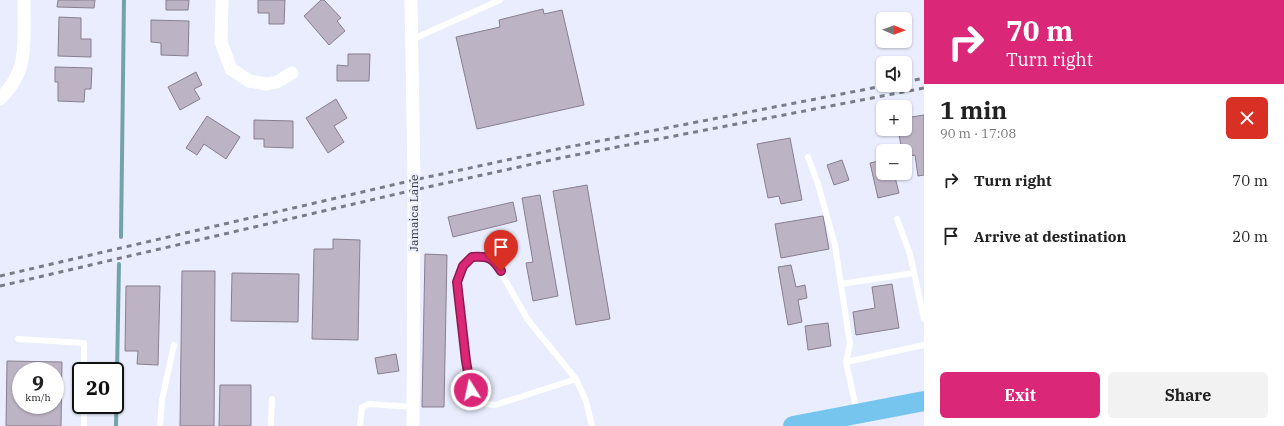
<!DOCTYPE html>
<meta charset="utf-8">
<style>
:root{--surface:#fff;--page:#f2f2f2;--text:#222;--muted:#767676;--accent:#db2777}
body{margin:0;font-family:"IBM Plex Serif",serif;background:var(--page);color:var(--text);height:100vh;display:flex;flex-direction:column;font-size:15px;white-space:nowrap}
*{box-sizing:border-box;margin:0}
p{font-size:13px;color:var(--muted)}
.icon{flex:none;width:22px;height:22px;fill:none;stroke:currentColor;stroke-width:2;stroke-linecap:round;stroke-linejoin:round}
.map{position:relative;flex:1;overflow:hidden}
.drawer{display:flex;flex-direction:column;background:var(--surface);width:360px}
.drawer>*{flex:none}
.banner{background:#db2777;color:#fff;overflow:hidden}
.needle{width:26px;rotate:91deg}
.buttons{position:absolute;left:876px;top:12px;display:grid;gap:8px}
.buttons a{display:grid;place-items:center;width:36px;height:36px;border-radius:6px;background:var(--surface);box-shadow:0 1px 3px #0004;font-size:20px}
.speed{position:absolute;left:12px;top:362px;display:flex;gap:8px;font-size:20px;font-weight:700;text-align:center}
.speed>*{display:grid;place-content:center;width:52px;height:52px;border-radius:50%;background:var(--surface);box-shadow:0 1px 3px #0004;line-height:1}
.speed small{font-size:10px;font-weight:400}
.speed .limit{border:2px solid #111;border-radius:6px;background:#fff;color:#111}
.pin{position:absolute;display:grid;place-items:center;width:34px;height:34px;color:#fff;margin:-41px -17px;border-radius:50% 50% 50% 0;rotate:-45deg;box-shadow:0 0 4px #0007}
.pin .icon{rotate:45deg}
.me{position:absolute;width:44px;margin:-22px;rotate:350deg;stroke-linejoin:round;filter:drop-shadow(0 0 3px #0008)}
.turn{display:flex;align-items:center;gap:14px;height:84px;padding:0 16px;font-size:18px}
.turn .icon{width:52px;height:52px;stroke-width:2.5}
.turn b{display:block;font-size:28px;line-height:34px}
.round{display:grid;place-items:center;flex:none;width:42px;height:42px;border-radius:6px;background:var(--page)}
.overview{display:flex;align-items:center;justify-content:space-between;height:68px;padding:0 16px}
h1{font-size:24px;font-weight:800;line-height:30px}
.action{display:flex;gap:8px;margin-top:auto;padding:8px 16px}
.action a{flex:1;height:46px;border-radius:6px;background:var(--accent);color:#fff;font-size:16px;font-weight:800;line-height:46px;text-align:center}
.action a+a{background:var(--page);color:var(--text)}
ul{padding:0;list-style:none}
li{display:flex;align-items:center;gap:12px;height:56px;padding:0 16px}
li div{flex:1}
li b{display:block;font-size:15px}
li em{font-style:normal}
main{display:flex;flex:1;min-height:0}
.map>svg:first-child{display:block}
</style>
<main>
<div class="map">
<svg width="924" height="426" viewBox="0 0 924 426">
<rect width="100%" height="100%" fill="#e9edfd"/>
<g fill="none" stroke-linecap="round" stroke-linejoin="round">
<g stroke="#72a3ab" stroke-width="4">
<path d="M121,237l3,-237"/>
<path d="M116,426l3,-162"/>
</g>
</g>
<g fill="#bcb3c5" stroke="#877f8f" fill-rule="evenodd">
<path d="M58,0h37l-1,8 -37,-1z"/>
<path d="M166,0h23l-1,10h-22z"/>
<path d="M258,0h27l-1,24h-15v-11h-11z"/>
<path d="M321,0h3l17,18 -4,3 8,10 -16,14 -25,-29z"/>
<path d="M543,9l1,5 18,-4 22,95 -107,24 -21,-92 44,-10 -1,-7z"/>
<path d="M59,17l22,1v21h10v18l-33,-1z"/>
<path d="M151,20l38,1 -1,35 -27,-1v-12l-10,-1z"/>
<path d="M348,54h22l-1,27h-32v-16l11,1z"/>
<path d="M55,67l37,1 -1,21h-6l-1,13 -26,-1v-19h-3z"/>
<path d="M196,72l6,13 -8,4 6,10 -20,11 -12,-23z"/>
<path d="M336,99l11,19 -13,8 10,16 -16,11 -22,-35z"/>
<path d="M924,115v60l-6,1 -3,-21 -10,2v-6h-3l-4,-22h7v-11z"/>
<path d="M207,116l33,21 -14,22 -22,-15 -7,11 -11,-7z"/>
<path d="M254,120l39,1v27l-29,-1v-8h-10z"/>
<path d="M790,138l12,62 -21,4 -2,-8 -11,2 -11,-54z"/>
<path d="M842,160l7,20 -15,5 -7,-20z"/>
<path d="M883,160v13h11l5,20 -21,5 -8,-35z"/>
<path d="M587,185l23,134 -34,6 -23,-134z"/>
<path d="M540,195l18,101 -25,5 -7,-38 7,-1 -11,-64z"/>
<path d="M513,202l4,19 -64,16 -5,-20z"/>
<path d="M823,216l6,33 -48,9 -6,-34z"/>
<path d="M333,239l27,1 -2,100 -46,-1 2,-90h19z"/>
<path d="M425,254l22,1 -3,152h-22z"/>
<path d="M791,265l5,22 9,-2 2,13 -9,2 4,22 -14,3 -10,-58z"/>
<path d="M182,271h33l-1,155h-34z"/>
<path d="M232,273l67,1 -1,48 -67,-1z"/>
<path d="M892,284l7,44 -43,7 -3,-23 22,-4 -3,-21z"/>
<path d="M126,286h34l-2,79 -21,-1 1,-13h-13z"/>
<path d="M828,323l3,23 -23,4 -3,-24z"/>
<path d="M396,354l3,17 -21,3 -3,-16z"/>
<path d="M7,361l55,1 -1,64h-55zM21,371h34v34h-34z"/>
<path d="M220,385h31v41h-32z"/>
</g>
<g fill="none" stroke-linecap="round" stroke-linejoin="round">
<g stroke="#fff" stroke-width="6">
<path d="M411,40l89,-40"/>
<path d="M808,157l10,27 17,61 15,99 -4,18 11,50"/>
<path d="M897,219l13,35 14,65"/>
<path d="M841,284l73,-11"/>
<path d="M18,339l66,4v28"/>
<path d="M846,362l78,-17"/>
<path d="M576,379l-81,26 -14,-2 -10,-13 -5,-29 -9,-79 6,-16 9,-9 13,-1 10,6 33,58 48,59 10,22 6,25"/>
<path d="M84,405v21"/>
<path d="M160,426l2,-26 12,-55"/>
<path d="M271,426l1,-27"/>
<path d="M360,426l2,-19 7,-3 44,3"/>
</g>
<g stroke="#fff" stroke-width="13">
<path d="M222,0l-1,42 10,27 18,12 18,3 10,-2 15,-9"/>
<path d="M411,0l3,180 -1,246"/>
<path d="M0,99c8,-8 15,-18 19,-28 7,-17 5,-52 5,-71"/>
</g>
<path stroke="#75c5ef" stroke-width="20" d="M793,426l131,-25"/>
<g stroke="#7a7c87" stroke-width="3" stroke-dasharray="5 5" stroke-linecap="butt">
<path d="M905,82l19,-4"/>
<path d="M0,276l414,-96 144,-31 330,-64"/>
<path d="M0,286l414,-96 146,-32 364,-70"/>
</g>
</g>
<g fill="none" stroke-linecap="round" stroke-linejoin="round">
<defs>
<path id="route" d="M471,390l-5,-29 -9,-79 6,-16 9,-9c16,-1 20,0 29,14"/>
</defs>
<use href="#route" stroke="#8e194d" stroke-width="10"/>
<use href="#route" stroke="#db2777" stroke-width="7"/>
</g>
<g text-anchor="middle" stroke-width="4" stroke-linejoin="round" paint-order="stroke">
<g font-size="12" fill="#36383f" stroke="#e9edfd">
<text transform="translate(414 213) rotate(-90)" y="4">Jamaica Lane</text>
</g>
</g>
</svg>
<div class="buttons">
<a><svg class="needle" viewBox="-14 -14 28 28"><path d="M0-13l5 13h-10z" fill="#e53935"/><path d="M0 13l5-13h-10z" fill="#767676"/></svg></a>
<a><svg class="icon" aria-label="sound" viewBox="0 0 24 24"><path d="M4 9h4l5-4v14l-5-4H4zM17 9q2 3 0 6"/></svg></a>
<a>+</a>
<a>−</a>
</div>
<div class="speed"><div>9<small>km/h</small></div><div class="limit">20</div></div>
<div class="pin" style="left:501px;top:271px;background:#d93025"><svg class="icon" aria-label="arrive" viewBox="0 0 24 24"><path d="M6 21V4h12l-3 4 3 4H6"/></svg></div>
<svg class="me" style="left:471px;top:390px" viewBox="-20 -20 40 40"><circle r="17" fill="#db2777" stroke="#fff" stroke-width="3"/><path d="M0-11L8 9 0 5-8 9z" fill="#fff"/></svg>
</div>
<section class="drawer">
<div class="banner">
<div class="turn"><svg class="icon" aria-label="right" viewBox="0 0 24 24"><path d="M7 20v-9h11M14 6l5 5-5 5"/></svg><div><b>70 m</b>Turn right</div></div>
</div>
<div class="overview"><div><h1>1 min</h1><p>90 m · 17:08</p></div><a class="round" style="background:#d93025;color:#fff"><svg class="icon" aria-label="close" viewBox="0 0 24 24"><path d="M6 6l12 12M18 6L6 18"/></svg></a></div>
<ul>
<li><svg class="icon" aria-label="right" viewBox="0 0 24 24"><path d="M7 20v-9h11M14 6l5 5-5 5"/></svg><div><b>Turn right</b></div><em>70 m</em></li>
<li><svg class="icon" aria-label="arrive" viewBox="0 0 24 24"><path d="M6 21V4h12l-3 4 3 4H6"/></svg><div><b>Arrive at destination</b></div><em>20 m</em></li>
</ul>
<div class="action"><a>Exit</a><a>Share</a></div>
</section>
</main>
